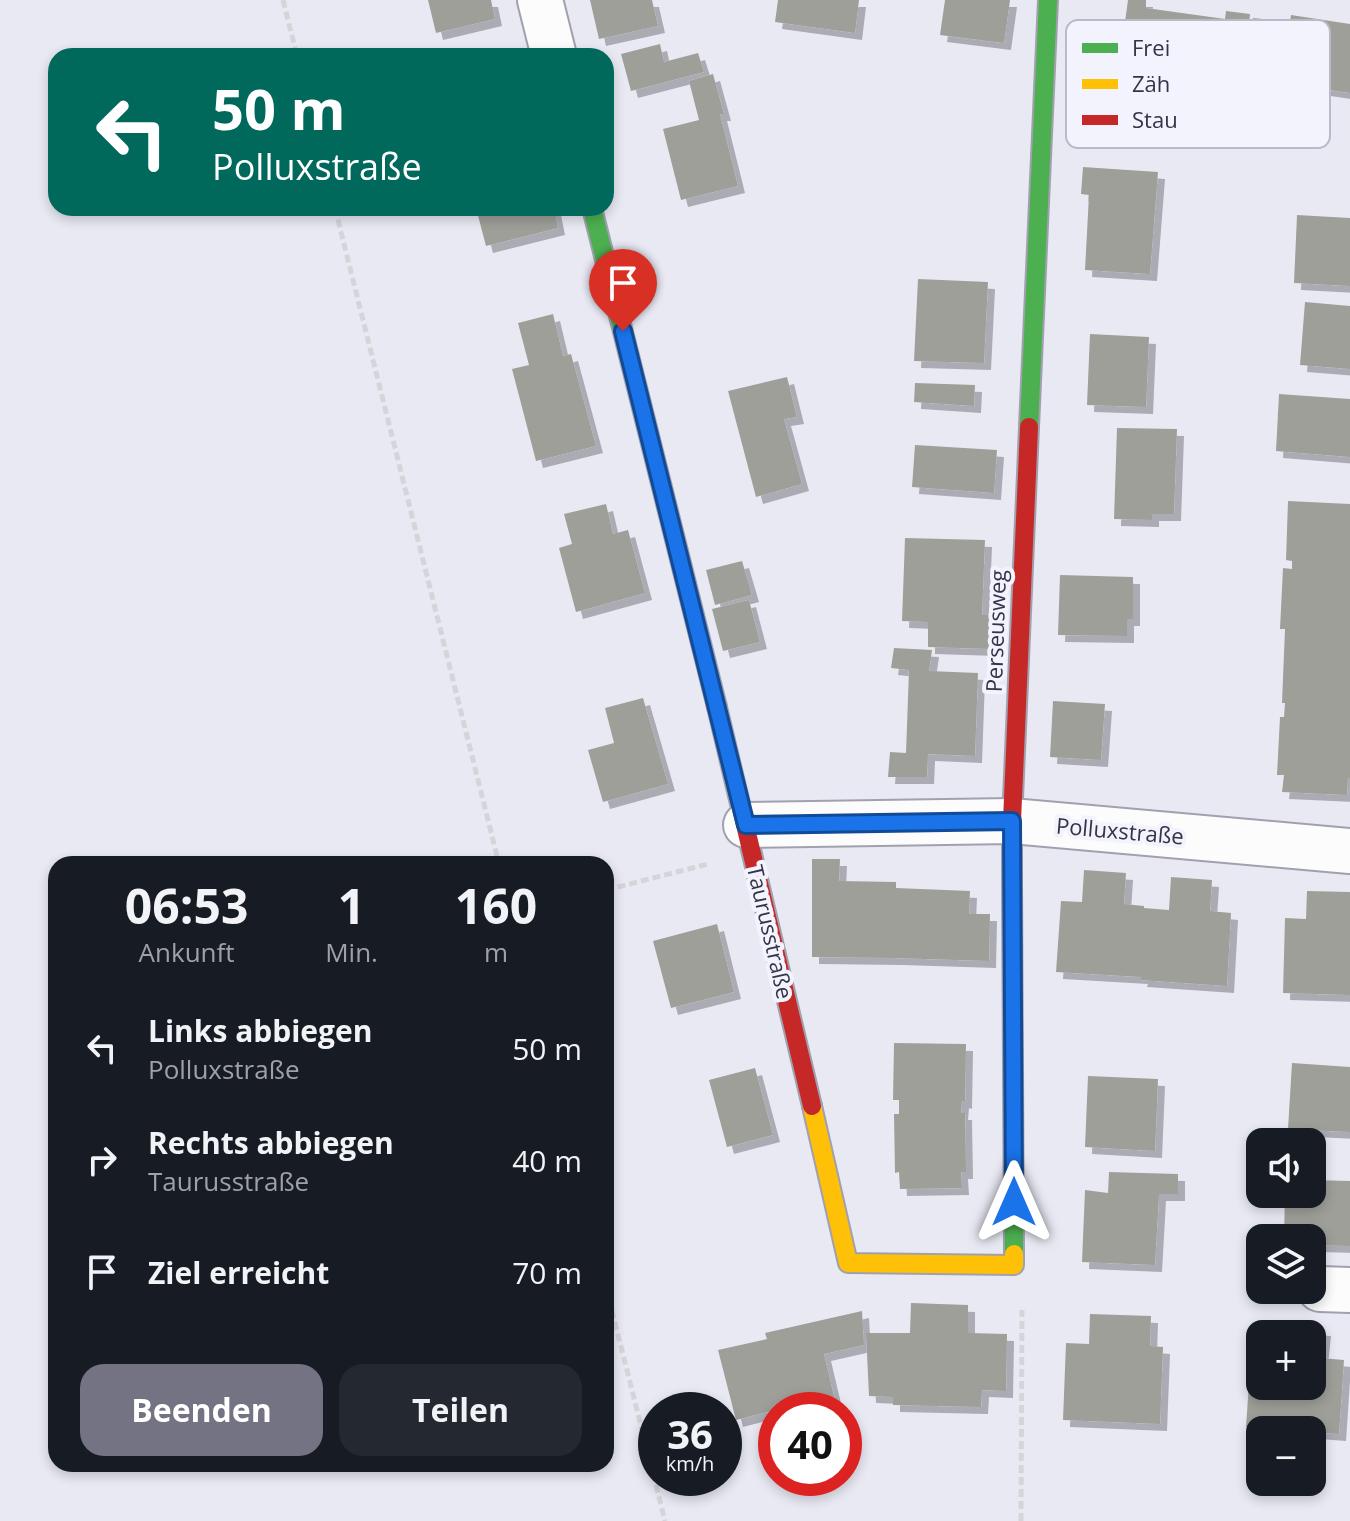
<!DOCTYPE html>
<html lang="de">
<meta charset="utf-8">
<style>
:root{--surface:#171b24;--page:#242831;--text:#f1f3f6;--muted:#9ea1a6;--accent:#747384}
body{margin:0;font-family:"Open Sans",sans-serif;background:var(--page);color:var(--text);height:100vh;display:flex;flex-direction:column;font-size:30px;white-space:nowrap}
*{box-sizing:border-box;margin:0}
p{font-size:26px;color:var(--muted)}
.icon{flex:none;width:44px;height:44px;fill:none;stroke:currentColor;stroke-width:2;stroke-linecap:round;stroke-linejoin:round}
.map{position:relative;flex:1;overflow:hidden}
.drawer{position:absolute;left:48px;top:856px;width:566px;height:616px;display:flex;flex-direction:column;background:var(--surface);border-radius:24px;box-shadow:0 4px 12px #0003}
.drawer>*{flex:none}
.guide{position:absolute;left:48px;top:48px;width:566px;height:168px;border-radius:24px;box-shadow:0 4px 12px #0003;background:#00695c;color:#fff;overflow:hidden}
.controls{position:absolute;left:1246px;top:1128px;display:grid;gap:16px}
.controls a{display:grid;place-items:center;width:80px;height:80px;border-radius:16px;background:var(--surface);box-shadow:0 4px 12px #0003;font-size:40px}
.speed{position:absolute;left:638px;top:1392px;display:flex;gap:16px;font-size:40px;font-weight:700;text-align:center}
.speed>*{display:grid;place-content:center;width:104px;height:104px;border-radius:50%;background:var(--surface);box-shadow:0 4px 12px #0003;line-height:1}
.speed small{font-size:20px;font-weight:400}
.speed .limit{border:12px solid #d22;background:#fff;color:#111}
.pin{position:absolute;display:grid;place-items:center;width:68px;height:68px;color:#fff;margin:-82px -34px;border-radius:50% 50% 50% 0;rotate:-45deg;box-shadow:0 0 8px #0007}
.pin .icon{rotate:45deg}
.me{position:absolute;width:88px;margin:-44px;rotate:0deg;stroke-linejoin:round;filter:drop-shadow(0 0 6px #0008)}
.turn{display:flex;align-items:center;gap:28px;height:168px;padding:0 32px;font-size:36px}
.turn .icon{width:104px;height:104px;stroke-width:2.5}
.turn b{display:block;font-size:56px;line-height:68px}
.eta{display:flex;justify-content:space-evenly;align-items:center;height:136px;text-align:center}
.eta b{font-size:48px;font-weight:700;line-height:56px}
.action{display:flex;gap:16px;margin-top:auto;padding:16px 32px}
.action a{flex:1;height:92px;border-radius:24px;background:var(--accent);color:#fff;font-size:32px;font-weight:700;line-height:92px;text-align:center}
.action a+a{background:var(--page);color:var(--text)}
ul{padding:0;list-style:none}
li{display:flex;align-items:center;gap:24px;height:112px;padding:0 32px}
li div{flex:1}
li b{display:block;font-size:30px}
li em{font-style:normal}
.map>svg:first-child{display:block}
</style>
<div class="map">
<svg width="1350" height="1521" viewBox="0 0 1350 1521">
<defs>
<filter id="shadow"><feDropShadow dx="7" dy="7" stdDeviation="0" flood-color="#0004"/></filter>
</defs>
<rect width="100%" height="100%" fill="#e9e9f4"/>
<g fill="#9f9f9a" fill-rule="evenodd" filter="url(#shadow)">
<path d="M428,0h63l4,19 -59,14z"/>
<path d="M590,0h62l6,26 -59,13z"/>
<path d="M778,0h81l-4,33 -80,-11z"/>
<path d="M945,0h65l-6,43 -64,-8z"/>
<path d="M1128,0h18v8l79,11 1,-8 24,3 -6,58 -24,-3 -4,18 -98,-13z"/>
<path d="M1291,15l59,9v69l-105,-16 8,-59 37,4z"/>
<path d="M660,44l4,18 34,-9 6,19 -73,19 -10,-37z"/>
<path d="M713,74l11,40h-4l18,72 -57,14 -18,-71 36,-9 -10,-39z"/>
<path d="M1083,167l75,5 -8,102 -65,-4 4,-75 -8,-1z"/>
<path d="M476,208h78l4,20 -72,18z"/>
<path d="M1297,215l53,3v68l-56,-3z"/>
<path d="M918,279l70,3 -4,81 -70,-2z"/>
<path d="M1305,302l45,4v63l-50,-4z"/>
<path d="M553,314l10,42 8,-2 25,92 -60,15 -24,-92 17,-4 -11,-42z"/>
<path d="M1090,334l59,3 -3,70 -59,-2z"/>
<path d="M787,377l10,40 -13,2 18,65 -46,13 -28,-106z"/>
<path d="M915,383l60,2 -1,21 -60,-4z"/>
<path d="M1279,394l71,5v58l-74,-6z"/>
<path d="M1117,428l60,1 -3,85h-22v6l-38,-1z"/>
<path d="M915,445l82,5 -3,43 -82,-6z"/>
<path d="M1288,501l62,3v275l-2,-1 -1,17 -65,-3 2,-17h-7l3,-58h4l1,-14h-3l3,-74h-5l3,-61 9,1v-8l-6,-1z"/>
<path d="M606,504l7,30 15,-4 17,63 -69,19 -17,-64 13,-4 -8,-30z"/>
<path d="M905,538l80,2 -3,75h8v34l-62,-2v-25l-26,-1z"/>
<path d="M742,561l10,34 -37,10 -9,-35z"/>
<path d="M1060,575l73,2v42h-6v17l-69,-1z"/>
<path d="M749,600l11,42 -37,9 -11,-42z"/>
<path d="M894,648l38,2 -3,21 49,2 -3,83 -47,-2 -1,23h-39l2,-25 16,1 3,-83 -18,-2z"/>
<path d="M643,698l25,86 -65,18 -15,-52 26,-7 -9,-35z"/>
<path d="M1053,701l52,3 -4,56 -51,-3z"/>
<path d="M812,859h28l-1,22 57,1v6l74,3 -1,23h21l-1,47 -94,-3 -83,-1z"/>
<path d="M1084,870l42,3 -2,31 20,2v2l25,2 2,-33 41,3 -2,31 21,2 -4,73 -87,-6 1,-3 -85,-5 5,-71 21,1z"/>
<path d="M1307,891l43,1v103l-67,-2 2,-75 21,1z"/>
<path d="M717,924l17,68 -63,16 -18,-67z"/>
<path d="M894,1043l72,1 -1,58 -3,-1 -1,12h4l1,59h-5l1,16 -62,1 -1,-17 -4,1 -1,-59h5v-14h-6z"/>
<path d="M1292,1063l58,4v65l-62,-3z"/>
<path d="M755,1068l18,67 -46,12 -18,-67z"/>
<path d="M1088,1076l70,3 -3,72 -70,-4z"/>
<path d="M1109,1172l69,2v20h-19l-4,71 -73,-3 3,-72 23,3z"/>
<path d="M1312,1180l38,1v65l-38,-1v-7h-28l1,-44h27z"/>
<path d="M911,1303l57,2v28l39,1 -1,57 -24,-1 -1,17 -88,-2v-8l-24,-1 -3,-63h44z"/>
<path d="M862,1311l2,34 -40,9 12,51 -20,5h-32l-1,-2 -47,12 -18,-70 49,-11 -2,-6z"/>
<path d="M1090,1314l61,2 -1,30 13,1 -3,77 -97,-4 3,-77 23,1z"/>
<path d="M1253,1324l71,5 -3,29 23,2 -5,74 -27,-2v-2l-66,-3zM1260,1334h52v52h-52z"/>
</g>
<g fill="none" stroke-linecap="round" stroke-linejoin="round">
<defs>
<g id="street">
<path d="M540,0l14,56"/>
<path d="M746,825l266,-4 338,30"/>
<path d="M1320,1289l30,1"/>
</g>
<g id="fast">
<path d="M592,208l125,499"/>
<path d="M1029,427l19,-427"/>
<path d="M1012,884l2,370"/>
</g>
<path id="slow" d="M812,1106l36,157 166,2v-11"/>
<g id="jam">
<path d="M717,707l95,399"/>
<path d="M1012,884v-63l17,-394"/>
</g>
</defs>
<use href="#street" stroke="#a1a0ae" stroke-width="48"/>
<use href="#fast" stroke="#a1a0ae" stroke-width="22"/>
<use href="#slow" stroke="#a1a0ae" stroke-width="22"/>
<use href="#jam" stroke="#a1a0ae" stroke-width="22"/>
<g stroke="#d5d5d9" stroke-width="5" stroke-dasharray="8 4" stroke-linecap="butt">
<path d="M283,0l14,56"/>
<path d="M335,208l164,656"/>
<path d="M606,890l102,-26"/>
<path d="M606,1287l59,234"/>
<path d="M1021,1521l1,-211"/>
</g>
<use href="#street" stroke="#fcfcfd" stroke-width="44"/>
<use href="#fast" stroke="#4caf50" stroke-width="18"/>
<use href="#slow" stroke="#ffc107" stroke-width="18"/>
<use href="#jam" stroke="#c62828" stroke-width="18"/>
</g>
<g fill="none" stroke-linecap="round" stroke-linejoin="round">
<defs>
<path id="route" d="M623,331l123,494 266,-4 2,381"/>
</defs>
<use href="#route" stroke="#114b97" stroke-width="20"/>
<use href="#route" stroke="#1a73e8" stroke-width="14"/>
</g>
<g text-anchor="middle" stroke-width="8" stroke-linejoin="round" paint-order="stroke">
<g font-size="22" fill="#353347" stroke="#f3f3fd">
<text transform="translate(996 631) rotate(-88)" y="8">Perseusweg</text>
<text transform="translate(1120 831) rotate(5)" y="8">Polluxstraße</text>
<text transform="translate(770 932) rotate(77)" y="8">Taurusstraße</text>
</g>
</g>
<rect x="1066" y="20" width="264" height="128" rx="12" fill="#f3f3fd" stroke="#bab9c6" stroke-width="2"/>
<rect x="1082" y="43" width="36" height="10" fill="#4caf50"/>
<rect x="1082" y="79" width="36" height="10" fill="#ffc107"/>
<rect x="1082" y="115" width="36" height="10" fill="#c62828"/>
<g font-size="22" fill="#353347">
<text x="1132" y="56">Frei</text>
<text x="1132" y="92">Zäh</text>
<text x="1132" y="128">Stau</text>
</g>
</svg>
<div class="controls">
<a><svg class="icon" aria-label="sound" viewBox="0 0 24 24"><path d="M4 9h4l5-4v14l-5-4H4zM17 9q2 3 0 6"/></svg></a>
<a><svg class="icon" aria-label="layers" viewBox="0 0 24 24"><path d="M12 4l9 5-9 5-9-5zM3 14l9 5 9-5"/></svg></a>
<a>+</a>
<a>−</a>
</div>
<div class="speed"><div>36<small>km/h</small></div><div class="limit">40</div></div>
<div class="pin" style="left:623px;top:331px;background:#d93025"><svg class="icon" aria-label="arrive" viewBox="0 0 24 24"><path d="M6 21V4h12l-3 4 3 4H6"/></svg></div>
<svg class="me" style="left:1014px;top:1202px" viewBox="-20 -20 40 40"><path d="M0-17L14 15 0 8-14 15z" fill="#1a73e8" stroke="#fff" stroke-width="4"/></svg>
<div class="guide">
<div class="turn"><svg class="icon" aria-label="left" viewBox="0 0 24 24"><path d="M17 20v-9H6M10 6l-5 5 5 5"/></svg><div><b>50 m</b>Polluxstraße</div></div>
</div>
<section class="drawer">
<div class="eta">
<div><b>06:53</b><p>Ankunft</p></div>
<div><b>1</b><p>Min.</p></div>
<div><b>160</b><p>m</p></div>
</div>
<ul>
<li><svg class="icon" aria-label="left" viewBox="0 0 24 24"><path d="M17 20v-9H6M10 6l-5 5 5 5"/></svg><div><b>Links abbiegen</b><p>Polluxstraße</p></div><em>50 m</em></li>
<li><svg class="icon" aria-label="right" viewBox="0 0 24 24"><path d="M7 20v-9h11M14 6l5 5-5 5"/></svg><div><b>Rechts abbiegen</b><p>Taurusstraße</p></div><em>40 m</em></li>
<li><svg class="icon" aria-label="arrive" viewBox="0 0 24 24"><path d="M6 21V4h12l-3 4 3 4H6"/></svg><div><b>Ziel erreicht</b></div><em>70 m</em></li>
</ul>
<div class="action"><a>Beenden</a><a>Teilen</a></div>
</section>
</div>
